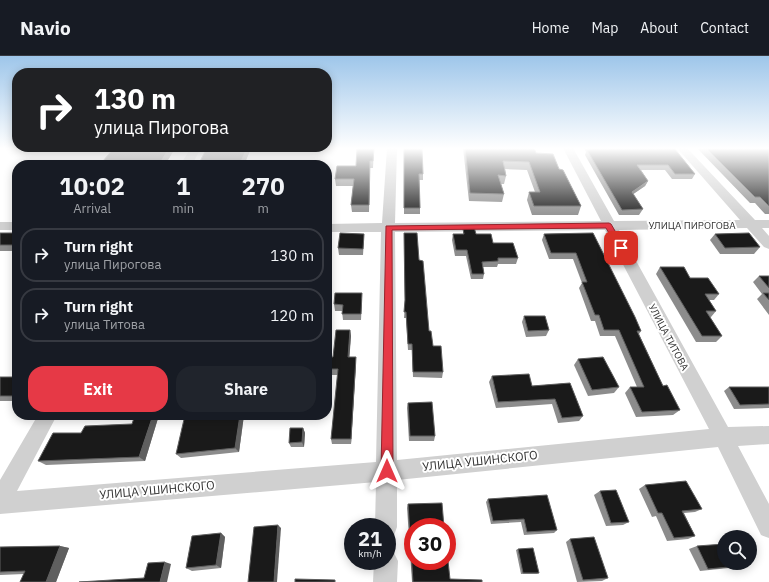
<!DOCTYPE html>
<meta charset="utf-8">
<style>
:root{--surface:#171b24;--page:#20242c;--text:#f1f3f6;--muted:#9ea1a6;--line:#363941;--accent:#e63946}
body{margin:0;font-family:"IBM Plex Sans",sans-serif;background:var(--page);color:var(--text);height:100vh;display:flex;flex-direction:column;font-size:15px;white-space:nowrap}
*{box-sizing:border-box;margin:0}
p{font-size:13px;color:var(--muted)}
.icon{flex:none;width:22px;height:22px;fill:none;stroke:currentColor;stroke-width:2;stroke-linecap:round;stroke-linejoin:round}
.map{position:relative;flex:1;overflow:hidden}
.panel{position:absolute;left:12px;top:104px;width:320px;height:260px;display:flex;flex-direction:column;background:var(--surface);border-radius:16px;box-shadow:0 2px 10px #0003}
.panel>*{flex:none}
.top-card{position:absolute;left:12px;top:12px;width:320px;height:84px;border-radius:16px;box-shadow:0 2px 10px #0003;background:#202124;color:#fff;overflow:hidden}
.controls{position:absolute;left:717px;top:474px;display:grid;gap:8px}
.controls a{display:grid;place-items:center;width:40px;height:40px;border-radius:50%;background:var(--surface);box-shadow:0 2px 10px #0003;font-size:20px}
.speed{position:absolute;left:344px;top:462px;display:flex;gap:8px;font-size:20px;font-weight:700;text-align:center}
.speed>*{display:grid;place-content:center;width:52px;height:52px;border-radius:50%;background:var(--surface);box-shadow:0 2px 10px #0003;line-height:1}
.speed small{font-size:10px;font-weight:400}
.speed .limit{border:6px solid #d22;background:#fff;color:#111}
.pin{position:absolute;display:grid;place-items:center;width:34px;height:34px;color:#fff;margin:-17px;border-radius:8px;box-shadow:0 2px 6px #0006}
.me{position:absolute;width:44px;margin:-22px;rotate:0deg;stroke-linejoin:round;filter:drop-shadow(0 0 3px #0008)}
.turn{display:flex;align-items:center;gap:14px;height:84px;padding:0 16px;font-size:18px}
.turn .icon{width:52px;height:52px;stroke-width:2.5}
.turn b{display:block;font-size:28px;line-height:34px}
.eta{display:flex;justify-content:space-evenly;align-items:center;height:68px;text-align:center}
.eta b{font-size:24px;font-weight:700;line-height:28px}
.cta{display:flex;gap:8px;margin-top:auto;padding:8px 16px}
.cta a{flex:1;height:46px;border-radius:16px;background:var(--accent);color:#fff;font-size:16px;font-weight:700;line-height:46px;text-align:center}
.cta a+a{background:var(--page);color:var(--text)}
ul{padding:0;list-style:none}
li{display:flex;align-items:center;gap:12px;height:54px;margin:0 8px 6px;padding:0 8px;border:2px solid var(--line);border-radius:16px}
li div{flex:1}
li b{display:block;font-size:15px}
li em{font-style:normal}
header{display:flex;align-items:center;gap:24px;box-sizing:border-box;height:56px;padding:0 20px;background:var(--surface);border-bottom:1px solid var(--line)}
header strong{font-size:19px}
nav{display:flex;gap:22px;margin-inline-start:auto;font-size:14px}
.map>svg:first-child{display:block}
</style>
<header>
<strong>Navio</strong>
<nav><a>Home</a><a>Map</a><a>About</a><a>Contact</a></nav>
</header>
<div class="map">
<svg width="769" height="526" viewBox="0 0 769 526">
<rect width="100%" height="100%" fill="#fff"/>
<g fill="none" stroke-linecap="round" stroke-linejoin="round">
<g fill="#d0d0d0" fill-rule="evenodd">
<path d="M191,92h10l-9,17h-12z"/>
<path d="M387,92h10l-2,75 206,-2 -38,-73h10l41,73 126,-1 -63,-72h10l68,72h14v8h-7l7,8v13l-5,-2 -17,-19 -128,2 109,197 41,-1v18l-31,2 31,58v34l-8,-3 -43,-88 -321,33v47l-3,8 -7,3v-11h-12l1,-45 -376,32v-34l38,-65h19l-40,76 359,-29 5,-230h-54v-8l55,-1zM605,174l104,199 -312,31 -2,-228z"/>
<rect x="0" y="166" width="17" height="8"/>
<path d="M387,494l7,3 4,8 -1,21h-24l1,-21h13z"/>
</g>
</g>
<g fill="#8c8c8c">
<path d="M114,92h63h-2l-10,17h-60l-2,-4z"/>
<path d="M251,92l-7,17h-46z"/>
<path d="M374,92l-1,20h-3l-1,44h-17l-1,-7 2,-19h-17l-1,-7 21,-13z"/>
<path d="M404,92l19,26v6h-4l1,28v6h-16z"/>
<path d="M463,92h71l2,5 23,16 22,37 -3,9h-46l-5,-15 2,-8h6l-8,-22 -22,-1 1,7 -2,8h-3l3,10 -2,8 -33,-1z"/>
<path d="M584,92h90l21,26 -3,5h-20l-7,-9h-24l7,11 -3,5 -12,8 10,15 -4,6h-20l-34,-60 1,-3z"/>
<path d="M697,92h72v66h-4l-10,-11h-5z"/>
<path d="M463,173l13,5 17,9 25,15 -2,6h-18l-1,3h-14l1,7 -1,5h-12l-5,-23h-11l-3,-16 1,-6h10z"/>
<rect x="0" y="177" width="17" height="18"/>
<path d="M404,177l15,27 10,71 4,15 10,26 -1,6 -29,-1 -1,-27h-4l-2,-32h-2l1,-15z"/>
<path d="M593,177l48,98 -2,3 24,52 17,24 -7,5 -37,2 -11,-24 5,-6h7l-22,-51h-15l-5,-15h-4l-12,-33 3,-5 -9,-24h-24l-7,-19 2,-6z"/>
<path d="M364,178v6l-1,15h-24l-1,-7z"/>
<path d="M715,178l45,13 -6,7h-34l-10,-14z"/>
<path d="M660,211l30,11 29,16 -5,6h-5l7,11 -5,6h-1l12,19 -6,6h-20l-40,-68z"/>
<path d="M759,220h10v39l-12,-16 5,-5 -9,-12z"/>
<path d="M362,243l-1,21h-18l-1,-9h-7l-1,-7z"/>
<path d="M524,260l25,14 -3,6 -20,1 -4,-15z"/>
<path d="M350,274l1,6 -2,21 7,6 -5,81h-19l-1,-5 7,-64h-11v-18h6z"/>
<path d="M578,303l41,28 -5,6 -26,3 -14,-31z"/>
<path d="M492,320l40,10 38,-3 13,33 -4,5 -21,2 -6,-19 -56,4 -7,-26z"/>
<rect x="0" y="321" width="17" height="24"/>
<path d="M729,331l40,1v20l-35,1 -10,-18z"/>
<path d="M408,347l27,33 -1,5h-25l-2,-33z"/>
<path d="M135,359h24l-14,46 -99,4 -8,-4 43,-28 51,-9z"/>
<path d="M244,359l-5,37 -58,6 -5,-4z"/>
<path d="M303,372l2,5 -1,14h-13l-2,-4z"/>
<path d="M645,429l57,24 -7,3 -11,1 11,23 -7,3 -21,2 -11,-25 -4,1 -13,-28z"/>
<path d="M600,435l29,31 -6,3 -17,1 -12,-31z"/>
<path d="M488,443l69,31 -3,3 -30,2 -3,-13 -30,2 -5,-22z"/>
<path d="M408,448l42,75 32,3h-70l-5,-74z"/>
<path d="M221,477l4,4 -4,31 -29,3 -6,-3z"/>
<path d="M570,483l38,39 -6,3 -25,1 -11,-40z"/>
<path d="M60,490l9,2 -13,34h-36l4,-8 -24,1v-28z"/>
<path d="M697,490l52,19 -10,2 -39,4 -11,-22z"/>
<path d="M518,493l21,24 -2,1h-16l-5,-24z"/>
</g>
<g fill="#5f5f5f">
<path d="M169,92h6l-10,17h-6z"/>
<path d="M247,92h4l-7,17h-4v-1z"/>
<path d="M648,125l-3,5 -16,11 3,-5z"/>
<path d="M329,234l1,6 -2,14 -1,-6z"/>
<path d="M350,274l1,6 -2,27 -1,-6z"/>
<path d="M356,301v6l-5,81v-5z"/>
<path d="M17,334v9l-4,-3z"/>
<path d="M153,359h6l-14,46 -6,-4z"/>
<path d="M240,359h4l-5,37 -4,-4z"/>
<path d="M303,372l2,5 -1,14 -2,-5z"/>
<path d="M278,469l3,3 -4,54h-3z"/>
<path d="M221,477l4,4 -4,31 -5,-3z"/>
<path d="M60,490l9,2 -13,34h-10z"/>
<path d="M165,506l6,2 -4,18h-7z"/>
</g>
<g fill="#1a1a1a" stroke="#5f5f5f">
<path d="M114,92h55l-10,17h-34l3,-4h-25z"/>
<path d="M207,92h40l-7,16h-26l-1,1h-15z"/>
<path d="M357,92h17l-1,13h-3l-1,44h-18l3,-26h-19l2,-13h19z"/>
<path d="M404,92h18l1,26h-4l1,34h-16z"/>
<path d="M465,92h69l2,5 17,1 6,15 4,1 18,36h-47l-5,-14h11l-11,-30 -26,-1 3,15 -8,-1 6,19 -34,-1z"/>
<path d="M589,92h85l21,26h-20l-7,-9h-31l11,16 -16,11 11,17 -21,1 -35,-60h3z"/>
<path d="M706,92h63v58l-9,-9h-5z"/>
<path d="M474,171l2,7h15l2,9h20l5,15h-20v3l-16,1 2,12h-12l-5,-24h-11l-3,-16h11l-1,-5z"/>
<rect x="0" y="177" width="17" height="12"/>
<path d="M340,177l24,1 -1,15 -25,-1z"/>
<path d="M404,177h13l2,27 4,1 6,70h2l2,15h8l2,26h-30l-1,-28h-4l-2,-32h-2l1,-12z"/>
<path d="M593,177l42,84 6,14h-4l26,55 4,-1 13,25 -38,2 -12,-25h14l-25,-57h-15l-5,-15h-4l-13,-33h5l-11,-29h-25l-7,-19z"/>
<path d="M749,177l11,14 -35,1 -10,-14z"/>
<path d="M660,211h24l6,11h18l11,16h-14l11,17h-10l16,25h-20z"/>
<path d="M759,220h10v12z"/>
<path d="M327,234h2l-2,14z"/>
<path d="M335,237h27l-1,21h-19l1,-9 -9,-1z"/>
<path d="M763,237h6v7z"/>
<path d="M524,260h21l4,14 -21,1z"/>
<path d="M336,274h14l-2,27h8l-5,82h-20l7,-70h-11v-12h6z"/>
<path d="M603,301l16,30 -27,3 -14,-31z"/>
<path d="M529,318l3,12 38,-3 13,33 -21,2 -7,-19 -57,3 -6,-26z"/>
<path d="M0,321h17v13l-4,6h-13z"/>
<path d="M729,331h40v17l-29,1z"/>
<path d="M432,346l3,34h-25l-2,-33z"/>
<path d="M135,359h18l-14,42 -101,4 15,-28h28l4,-7 47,-2z"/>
<path d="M185,359h55l-5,33 -59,6z"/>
<path d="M290,372h13l-1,14 -13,1z"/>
<path d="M686,425l16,28 -20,2 13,25 -21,2 -12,-25h-4l-13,-28z"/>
<path d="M616,434l13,32 -18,1 -11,-32z"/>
<path d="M547,439l10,35 -30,2 -3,-13 -31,2 -5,-22z"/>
<path d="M442,447l2,24h-31v34h34v-9l3,27 32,1v2h-69l-5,-78z"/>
<path d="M278,469l-4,57h-26l6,-55z"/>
<path d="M221,477l-5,32 -30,3 6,-32z"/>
<path d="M594,481l14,41 -25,2 -13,-41z"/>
<path d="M724,488v19h24l1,2 -41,4 -11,-23z"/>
<path d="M60,490l-14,36h-26l5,-11 -25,1v-25z"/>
<path d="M533,492l6,25h-16l-5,-24z"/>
<path d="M165,506l-5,20h-81l65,-4 4,-15z"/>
<path d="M295,523l40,1v2h-40z"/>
</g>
<linearGradient id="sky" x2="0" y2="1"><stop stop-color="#9ec6ea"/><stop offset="0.56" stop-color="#fff"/><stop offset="1" stop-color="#fff" stop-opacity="0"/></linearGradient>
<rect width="769" height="165" fill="url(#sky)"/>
<path fill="#e63946" stroke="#96252e" d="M609,167l2,1 14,24 -1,1h-6l-12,-21 -214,2 1,241 -2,4 -4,1 -4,-1 -2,-4 5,-245z"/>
<g text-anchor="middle" stroke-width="4" stroke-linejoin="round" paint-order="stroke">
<g font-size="10" fill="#333" stroke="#fff">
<text x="692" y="173">УЛИЦА ПИРОГОВА</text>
<text transform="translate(669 281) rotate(62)" y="4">УЛИЦА ТИТОВА</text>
</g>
<g font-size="12" fill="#333" stroke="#fff">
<text transform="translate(480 405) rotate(-6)" y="4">УЛИЦА УШИНСКОГО</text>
<text transform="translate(157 434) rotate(-5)" y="4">УЛИЦА УШИНСКОГО</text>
</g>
</g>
</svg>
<div class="controls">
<a><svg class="icon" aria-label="search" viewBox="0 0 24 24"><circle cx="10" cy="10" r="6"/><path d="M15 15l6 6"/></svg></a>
</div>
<div class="speed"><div>21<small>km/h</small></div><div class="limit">30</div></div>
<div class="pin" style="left:621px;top:192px;background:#d93025"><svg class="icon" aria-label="arrive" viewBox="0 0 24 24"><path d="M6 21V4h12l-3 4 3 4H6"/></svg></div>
<svg class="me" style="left:387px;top:415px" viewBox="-20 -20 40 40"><path d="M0-17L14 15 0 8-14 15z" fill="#e63946" stroke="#fff" stroke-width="4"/></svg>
<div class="top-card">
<div class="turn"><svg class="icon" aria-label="right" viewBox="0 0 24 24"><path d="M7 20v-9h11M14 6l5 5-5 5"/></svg><div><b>130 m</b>улица Пирогова</div></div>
</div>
<section class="panel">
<div class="eta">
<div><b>10:02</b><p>Arrival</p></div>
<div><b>1</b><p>min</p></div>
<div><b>270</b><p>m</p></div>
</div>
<ul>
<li><svg class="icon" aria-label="right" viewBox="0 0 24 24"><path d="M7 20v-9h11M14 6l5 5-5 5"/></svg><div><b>Turn right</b><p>улица Пирогова</p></div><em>130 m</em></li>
<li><svg class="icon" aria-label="right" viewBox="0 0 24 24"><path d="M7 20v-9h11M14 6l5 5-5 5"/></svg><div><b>Turn right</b><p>улица Титова</p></div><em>120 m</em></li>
</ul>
<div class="cta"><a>Exit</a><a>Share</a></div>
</section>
</div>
